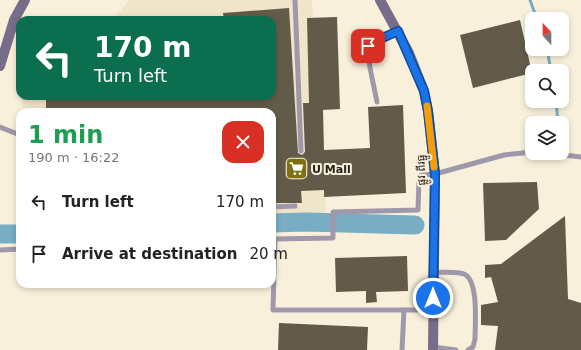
<!DOCTYPE html>
<meta charset="utf-8">
<style>
:root{--surface:#fff;--page:#f2f2f2;--text:#222;--muted:#767676}
body{margin:0;font-family:"DejaVu Sans","Noto Sans Khmer",sans-serif;background:var(--page);color:var(--text);height:100vh;display:flex;flex-direction:column;font-size:15px;white-space:nowrap}
*{box-sizing:border-box;margin:0}
p{font-size:13px;color:var(--muted)}
.icon{flex:none;width:22px;height:22px;fill:none;stroke:currentColor;stroke-width:2;stroke-linecap:round;stroke-linejoin:round}
.map{position:relative;flex:1;overflow:hidden}
.side{position:absolute;left:16px;top:108px;width:260px;height:180px;display:flex;flex-direction:column;background:var(--surface);border-radius:12px;box-shadow:0 2px 6px #0003}
.side>*{flex:none}
.guide{position:absolute;left:16px;top:16px;width:260px;height:84px;border-radius:12px;box-shadow:0 2px 6px #0003;background:#0b6e4f;color:#fff;overflow:hidden}
.needle{width:26px;rotate:339deg}
.fabs{position:absolute;left:525px;top:12px;display:grid;gap:8px}
.fabs a{display:grid;place-items:center;width:44px;height:44px;border-radius:8px;background:var(--surface);box-shadow:0 2px 6px #0003;font-size:20px}
.pin{position:absolute;display:grid;place-items:center;width:34px;height:34px;color:#fff;margin:-17px;border-radius:8px;box-shadow:0 2px 6px #0006}
.me{position:absolute;width:44px;margin:-22px;rotate:0deg;stroke-linejoin:round;filter:drop-shadow(0 0 3px #0008)}
.turn{display:flex;align-items:center;gap:14px;height:84px;padding:0 12px;font-size:18px}
.turn .icon{width:52px;height:52px;stroke-width:2.5}
.turn b{display:block;font-size:28px;line-height:34px}
.round{display:grid;place-items:center;flex:none;width:42px;height:42px;border-radius:12px;background:var(--page)}
.overview{display:flex;align-items:center;justify-content:space-between;height:68px;padding:0 12px}
h1{font-size:24px;font-weight:600;line-height:30px;color:#1e9e55}
ul{padding:0;list-style:none}
li{display:flex;align-items:center;gap:12px;height:52px;padding:0 12px}
li div{flex:1}
li b{display:block;font-size:15px}
li em{font-style:normal}
.map>svg:first-child{display:block}
</style>
<div class="map">
<svg width="581" height="350" viewBox="0 0 581 350">
<rect width="100%" height="100%" fill="#f9f0dc"/>
<path fill="#f0e4c9" d="M129,0h183l15,225 -55,3v-116h-249l-1,-16h250v-76h-159z"/>
<g fill="none" stroke-linecap="round" stroke-linejoin="round">
<g stroke="#78adc4" stroke-width="3">
<path d="M530,0l7,19"/>
<path d="M547,49l4,22"/>
<path d="M556,101l2,22"/>
</g>
<g stroke="#78adc4" stroke-width="19">
<path d="M272,223l34,-1 109,3"/>
<path d="M0,234h20"/>
</g>
</g>
<g fill="#635b4a">
<path d="M289,8l9,145 4,2 3,-3 -2,-49h6l-2,-85 30,-1 3,92 -17,1 1,40 46,-2 -2,-41 35,-2 3,88 -82,4v-7l-23,1 1,12h-30v-91h-226v-16h226v-76h-48l-1,-7z"/>
<path d="M520,20l12,53 -59,15 -13,-53z"/>
<path d="M537,182l2,27 -33,31 -21,1 -2,-58z"/>
<path d="M565,216l3,83 13,4v47h-86l3,-24 -17,-1v-20l17,-3 -7,-25 -6,1v-13l16,-1z"/>
<path d="M407,256l1,35 -32,1 1,10 -11,1v-12l-30,1 -1,-34z"/>
<path d="M279,323l89,4 -1,23h-89z"/>
</g>
<g fill="none" stroke-linecap="round" stroke-linejoin="round">
<g stroke="#9f98ab" stroke-width="5">
<path d="M295,0l6,151"/>
<path d="M377,102l-7,-34 -2,-22 1,-2 29,-13"/>
<path d="M0,127l20,8"/>
<path d="M548,153l33,4"/>
<path d="M272,207l23,-1"/>
<path d="M272,239l61,-1v-26l85,-2 1,-31 2,-4 14,-1 69,-19 28,-3"/>
<path d="M275,239l-2,71h160"/>
<path d="M0,250l20,-1"/>
<path d="M433,272c9,1 23,-1 31,2 15,6 11,51 11,65l-2,8 -5,3"/>
<path d="M433,347l23,3"/>
<path d="M402,350l2,-40"/>
</g>
<g stroke="#786d89" stroke-width="10">
<path d="M380,0l29,53 15,38 4,20 7,63 -2,176"/>
<path d="M0,66l14,-46 11,-20"/>
</g>
</g>
<g fill="none" stroke-linecap="round" stroke-linejoin="round">
<defs>
<path id="route" d="M368,46l1,-2 29,-13 26,60 4,20 7,63 -2,124"/>
</defs>
<use href="#route" stroke="#114b97" stroke-width="10"/>
<use href="#route" stroke="#1a73e8" stroke-width="7"/>
<path stroke="#f59e0b" stroke-width="7" d="M427,106l7,61"/>
</g>
<defs>
<symbol id="supermarket-square" viewBox="-11 -11 22 22"><rect x="-9" y="-9" width="18" height="18" rx="4" fill="#7f7112" stroke="#f9f0dc"/><path d="M-6-5.5h2.5l.6 2H6L4.5 2H-2.5L-4.4-4H-6ZM-1.5 3.2a1.3 1.3 0 1 0 .1 0ZM3 3.2a1.3 1.3 0 1 0 .1 0Z" fill="#fff"/></symbol>
</defs>
<g fill-rule="evenodd">
<use href="#supermarket-square" x="284" y="156" width="25" height="25"/>
</g>
<g text-anchor="middle" stroke-width="4" stroke-linejoin="round" paint-order="stroke">
<g font-size="11" font-weight="bold" fill="#24211a" stroke="#f9f0dc" text-anchor="start">
<text x="312" y="173">U Mall</text>
</g>
<g font-size="11" fill="#24211a" stroke="#f9f0dc">
<text transform="translate(421 170) rotate(-92)" y="4">ផ្លូវ ពីរធ្នូ</text>
</g>
</g>
</svg>
<div class="fabs">
<a><svg class="needle" viewBox="-14 -14 28 28"><path d="M0-13l5 13h-10z" fill="#e53935"/><path d="M0 13l5-13h-10z" fill="#767676"/></svg></a>
<a><svg class="icon" aria-label="search" viewBox="0 0 24 24"><circle cx="10" cy="10" r="6"/><path d="M15 15l6 6"/></svg></a>
<a><svg class="icon" aria-label="layers" viewBox="0 0 24 24"><path d="M12 4l9 5-9 5-9-5zM3 14l9 5 9-5"/></svg></a>
</div>
<div class="pin" style="left:368px;top:46px;background:#d93025"><svg class="icon" aria-label="arrive" viewBox="0 0 24 24"><path d="M6 21V4h12l-3 4 3 4H6"/></svg></div>
<svg class="me" style="left:433px;top:298px" viewBox="-20 -20 40 40"><circle r="17" fill="#1a73e8" stroke="#fff" stroke-width="3"/><path d="M0-11L8 9 0 5-8 9z" fill="#fff"/></svg>
<div class="guide">
<div class="turn"><svg class="icon" aria-label="left" viewBox="0 0 24 24"><path d="M17 20v-9H6M10 6l-5 5 5 5"/></svg><div><b>170 m</b>Turn left</div></div>
</div>
<section class="side">
<div class="overview"><div><h1>1 min</h1><p>190 m · 16:22</p></div><a class="round" style="background:#d93025;color:#fff"><svg class="icon" aria-label="close" viewBox="0 0 24 24"><path d="M6 6l12 12M18 6L6 18"/></svg></a></div>
<ul>
<li><svg class="icon" aria-label="left" viewBox="0 0 24 24"><path d="M17 20v-9H6M10 6l-5 5 5 5"/></svg><div><b>Turn left</b></div><em>170 m</em></li>
<li><svg class="icon" aria-label="arrive" viewBox="0 0 24 24"><path d="M6 21V4h12l-3 4 3 4H6"/></svg><div><b>Arrive at destination</b></div><em>20 m</em></li>
</ul>
</section>
</div>
